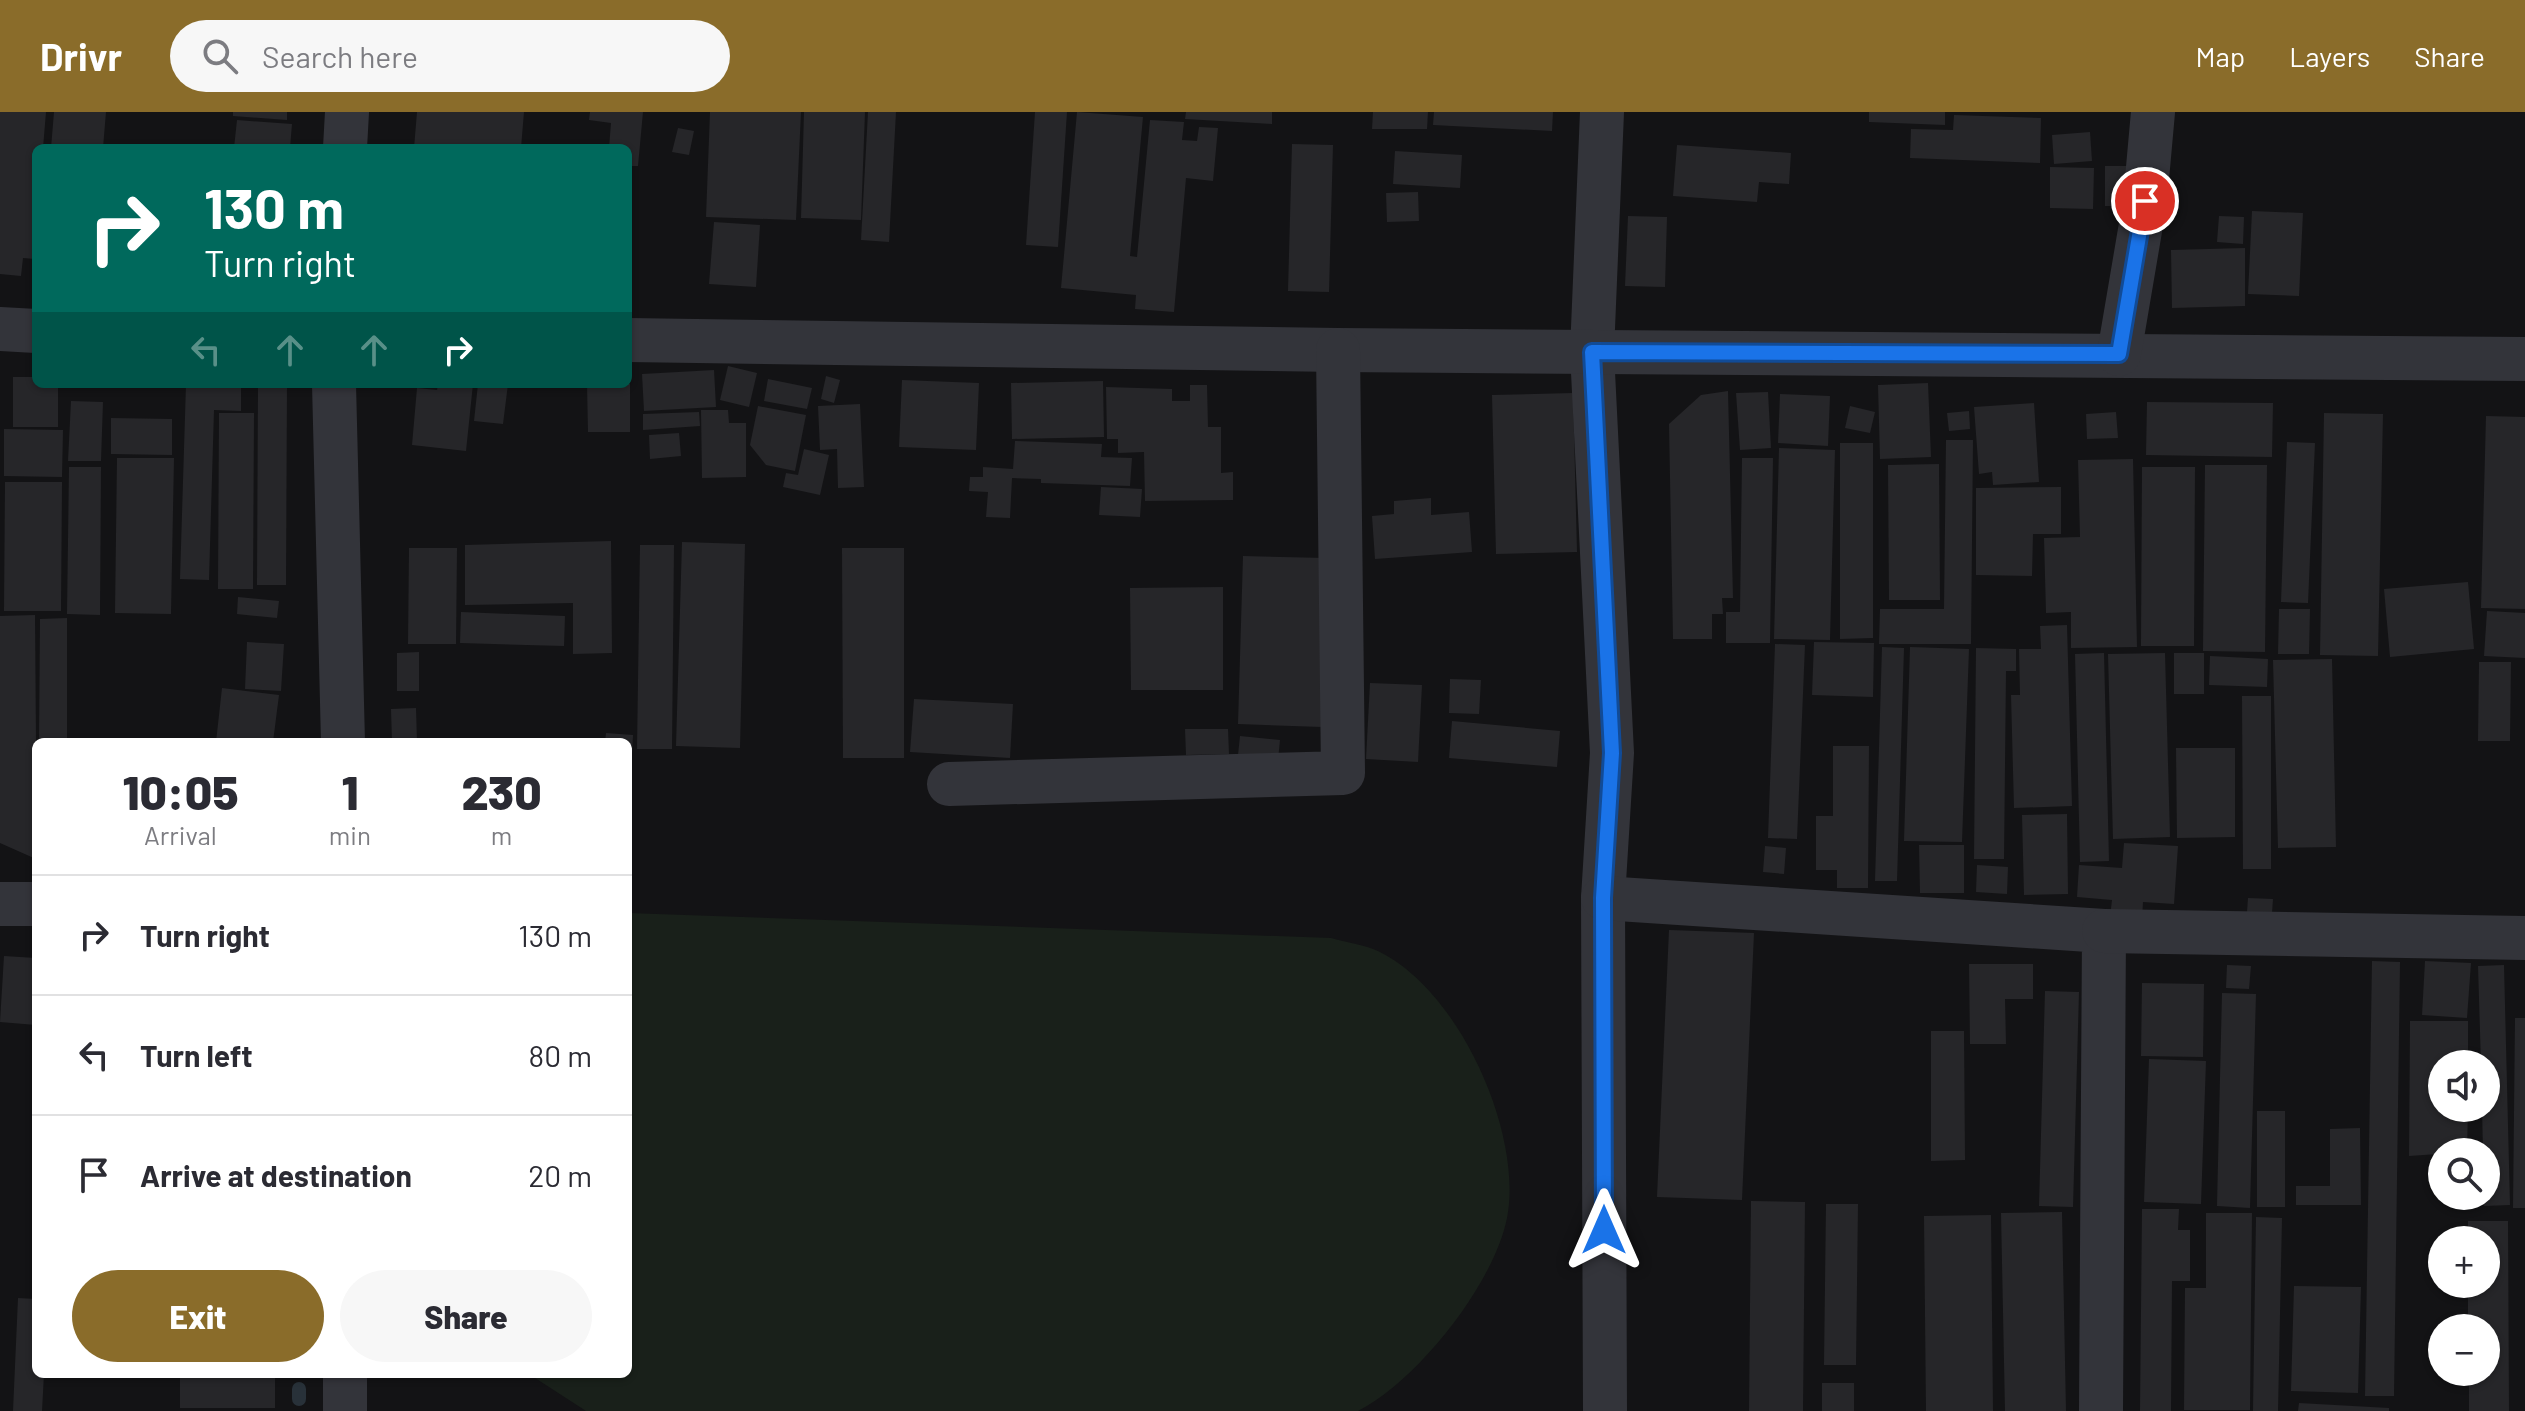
<!DOCTYPE html>
<meta charset="utf-8">
<style>
:root{--surface:#fff;--page:#f7f7f7;--text:#2b2b33;--muted:#7c7c81;--line:#e1e1e2;--accent:#8a6c2a}
body{margin:0;font-family:Barlow,sans-serif;background:var(--page);color:var(--text);height:100vh;display:flex;flex-direction:column;font-size:30px;white-space:nowrap}
*{box-sizing:border-box;margin:0}
p{font-size:26px;color:var(--muted)}
.icon{flex:none;width:44px;height:44px;fill:none;stroke:currentColor;stroke-width:2;stroke-linecap:round;stroke-linejoin:round}
.map{position:relative;flex:1;overflow:hidden}
.panel{position:absolute;left:32px;top:626px;width:600px;height:640px;display:flex;flex-direction:column;background:var(--surface);border-radius:12px;box-shadow:0 2px 6px #0004}
.panel>*{flex:none}
.guide{position:absolute;left:32px;top:32px;width:600px;height:244px;border-radius:12px;box-shadow:0 2px 6px #0004;background:#00695c;color:#fff;overflow:hidden}
.buttons{position:absolute;left:2428px;top:938px;display:grid;gap:16px}
.buttons a{display:grid;place-items:center;width:72px;height:72px;border-radius:50%;background:var(--surface);box-shadow:0 2px 6px #0004;font-size:40px}
.pin{position:absolute;display:grid;place-items:center;width:68px;height:68px;color:#fff;margin:-34px;border:4px solid #fff;border-radius:50%;box-shadow:0 2px 8px #0007}
.me{position:absolute;width:88px;margin:-44px;rotate:0deg;stroke-linejoin:round;filter:drop-shadow(0 0 6px #0008)}
.turn{display:flex;align-items:center;gap:28px;height:168px;padding:0 40px;font-size:36px}
.turn .icon{width:104px;height:104px;stroke-width:2.5}
.turn b{display:block;font-size:56px;line-height:68px}
.lanes{display:flex;align-items:center;height:76px;padding:0 40px;background:#0003;justify-content:center;gap:40px;direction:ltr}
.lanes .off{opacity:.35}
.eta{display:flex;justify-content:space-evenly;align-items:center;height:136px;text-align:center}
.eta b{font-size:48px;font-weight:800;line-height:56px}
.button{display:flex;gap:16px;margin-top:auto;padding:16px 40px}
.button a{flex:1;height:92px;border-radius:48px;background:var(--accent);color:#fff;font-size:32px;font-weight:800;line-height:92px;text-align:center}
.button a+a{background:var(--page);color:var(--text)}
ul{padding:0;list-style:none}
li{display:flex;align-items:center;gap:24px;height:120px;padding:0 40px;border-top:2px solid var(--line)}
li div{flex:1}
li b{display:block;font-size:30px}
li em{font-style:normal}
header{display:flex;align-items:center;gap:48px;box-sizing:border-box;height:112px;padding:0 40px;background:var(--accent);color:#fff}
header strong{font-size:38px}
nav{display:flex;gap:44px;margin-inline-start:auto;font-size:28px}
.search{width:560px;height:72px;background:var(--page);display:flex;align-items:center;gap:20px;box-sizing:border-box;padding:0 28px;border-radius:44px;color:var(--muted);font-size:30px}
.map>svg:first-child{display:block}
</style>
<header>
<strong>Drivr</strong>
<div class="search"><svg class="icon" aria-label="search" viewBox="0 0 24 24"><circle cx="10" cy="10" r="6"/><path d="M15 15l6 6"/></svg>Search here</div>
<nav><a>Map</a><a>Layers</a><a>Share</a></nav>
</header>
<div class="map">
<svg width="2525" height="1299" viewBox="0 0 2525 1299">
<rect width="100%" height="100%" fill="#131315"/>
<path fill="#19201a" d="M628,801l703,25c14,4 29,6 42,11 83,34 151,183 134,269 -13,66 -90,163 -149,193h-772l-57,-37h99z"/>
<g fill="none" stroke-linecap="round" stroke-linejoin="round">
<path stroke="#283139" stroke-width="14" d="M299,1277v10"/>
</g>
<g fill="#262629">
<path d="M0,0h46l-3,36h-7l-1,111 -12,-1 -2,18 -21,-2z"/>
<path d="M54,0h52l-3,36h-52z"/>
<path d="M233,0h54v8l-54,-4z"/>
<path d="M417,0h107l-3,36h-107z"/>
<path d="M590,0h53l-5,54h-10v-18h-19l2,-25 -22,-3z"/>
<path d="M710,0h91l-5,108 -90,-3z"/>
<path d="M804,0h61l-4,108 -60,-2z"/>
<path d="M868,0h28l-7,130 -28,-2z"/>
<path d="M1035,0h32l-9,135 -32,-2z"/>
<path d="M1077,0l66,5 -13,139 7,1 13,-137 34,2 -2,18 15,1 2,-14 19,1 -5,53 -27,-3 -12,134 -39,-3 1,-14 -75,-7z"/>
<path d="M1186,0h86v12l-87,-5z"/>
<path d="M1373,0h55l-1,17h-55z"/>
<path d="M1434,0h119l-1,19 -119,-6z"/>
<path d="M1869,0h76v13l-76,-3z"/>
<path d="M1954,3l87,3 -1,45 -130,-5 1,-29 42,1z"/>
<path d="M237,8l55,4 -2,24h-56z"/>
<path d="M678,16l16,3 -5,24 -17,-3z"/>
<path d="M2090,20l2,29 -38,3 -2,-29z"/>
<path d="M1292,32l41,1 -4,147 -41,-1z"/>
<path d="M1677,33l114,8 -2,31 -30,-2 -2,20 -84,-6z"/>
<path d="M1395,39l67,4 -2,33 -67,-4z"/>
<rect x="2105" y="54" width="31" height="40"/>
<path d="M2050,55l44,1 -1,41 -43,-1z"/>
<path d="M1418,80l1,29 -32,1 -1,-29z"/>
<path d="M2252,99l51,2 -4,83 -51,-2z"/>
<path d="M1628,104l39,1 -2,70 -40,-1z"/>
<path d="M2219,104l25,1 -1,27 -26,-2z"/>
<path d="M714,110l46,3 -4,62 -47,-3z"/>
<path d="M2245,136v58l-73,2 -1,-58z"/>
<path d="M728,254l29,7 -8,34 -29,-7z"/>
<path d="M714,258l2,37 -72,4 -2,-37z"/>
<path d="M826,264l14,4 -6,23 -13,-4z"/>
<path d="M13,265h23v7h22v43h-45z"/>
<path d="M768,267l44,9 -5,21 -43,-8z"/>
<path d="M902,268l77,3 -3,67 -77,-3z"/>
<path d="M1103,269l1,56 -92,2 -1,-56z"/>
<path d="M1928,271l3,74 -51,2 -2,-74z"/>
<path d="M186,272h55v27l-27,-1 -5,170 -29,-1z"/>
<path d="M258,272h29l-1,201h-29z"/>
<path d="M438,272h35l-7,67 -54,-6 5,-57 20,2z"/>
<path d="M478,272h30l-5,40 -29,-3z"/>
<path d="M587,272h43v48h-42z"/>
<path d="M1190,273h17l1,42h13v46l12,-1v28l-88,1 -1,-49 -26,1v-14h-11l-1,-52 66,2v12h18z"/>
<path d="M1728,279l5,207h-11l1,16h-11v25h-39l-4,-215 32,-29z"/>
<path d="M1768,280l3,56 -31,2 -4,-57z"/>
<path d="M1573,281l4,159 -81,2 -4,-159z"/>
<path d="M1780,282l50,2 -2,50 -50,-3z"/>
<path d="M71,289l32,1 -2,59h-33z"/>
<path d="M2147,290l126,1 -1,54 -126,-2z"/>
<path d="M2034,291l5,79 -46,3 -1,-13 -13,2 -5,-67z"/>
<path d="M860,292l4,83 -26,1 -1,-39 -17,1 -2,-44z"/>
<path d="M758,294l48,9 -11,56 -29,-6 -16,-20z"/>
<path d="M1850,294l25,6 -5,21 -25,-5z"/>
<path d="M701,298h27l1,13h17v54l-44,1z"/>
<path d="M1969,299l1,18 -21,2 -2,-18z"/>
<path d="M699,300l1,14 -57,4v-16z"/>
<path d="M2116,300l2,26 -31,1 -1,-25z"/>
<path d="M219,301h35l-1,176h-35z"/>
<path d="M2324,301l59,1 -5,242 -58,-1z"/>
<path d="M2486,304l39,1v192l-44,-1z"/>
<path d="M111,306l61,1v36l-61,-1z"/>
<path d="M4,317l59,1 -1,47 -58,-1z"/>
<path d="M679,321l2,23 -31,3 -1,-24z"/>
<path d="M1946,328h27l-2,204h-92l1,-35h64z"/>
<path d="M1015,329l87,3 -1,13 31,1 -2,28 -89,-3v-4l-29,-1 -2,40 -24,-1 2,-25 -19,-1 1,-14h13v-10l30,2z"/>
<path d="M2287,330l28,1 -7,160 -27,-1z"/>
<path d="M1840,331h33v195l-33,1z"/>
<path d="M1779,336l56,2 -5,190 -56,-1z"/>
<path d="M804,337l25,6 -9,40 -37,-8 3,-14 12,2z"/>
<path d="M117,346h57l-3,156 -56,-1z"/>
<path d="M1742,346h31l-3,185h-44v-31h14z"/>
<path d="M2133,347l4,188 -66,1v-36l-25,1 -2,-75 36,-1 -2,-77z"/>
<path d="M1939,352l1,136h-51l-1,-135z"/>
<path d="M2205,353h62l-2,187 -62,-1z"/>
<path d="M69,355h32l-1,148 -33,-1z"/>
<path d="M2142,355h53l-1,179h-53z"/>
<path d="M5,370h57l-1,129h-57z"/>
<path d="M1101,375l41,2 -2,28 -41,-2z"/>
<path d="M2061,375v47h-28l-1,42 -56,-1v-87z"/>
<path d="M1431,386v17l38,-3 3,40 -97,7 -3,-43 22,-2v-13z"/>
<path d="M611,429l1,112 -39,1v-51l-108,2v-60z"/>
<path d="M682,430l63,2 -5,204 -64,-2z"/>
<path d="M640,433h34l-2,204h-35z"/>
<path d="M409,436h48l-1,96h-48z"/>
<path d="M842,436h62v210h-61z"/>
<path d="M1243,444l83,2 -4,169 -84,-3z"/>
<path d="M2468,470l6,67 -84,8 -6,-68z"/>
<path d="M1223,475v103h-92l-1,-102z"/>
<path d="M238,485l41,4 -2,17 -40,-4z"/>
<path d="M2279,497h31l-1,45h-31z"/>
<path d="M2487,499l38,2v45l-41,-2z"/>
<path d="M461,500l104,4 -1,30 -104,-3z"/>
<path d="M35,503l1,127v117l-36,-16v-227z"/>
<path d="M67,506v124h-28l1,-123z"/>
<path d="M2067,513l5,181 -58,2 -3,-113h9l-1,-46h22l-1,-23z"/>
<path d="M247,530l37,2 -3,47 -36,-2z"/>
<path d="M1814,530l60,1 -1,54 -61,-2z"/>
<path d="M1775,532l30,1 -8,194 -29,-1z"/>
<path d="M1882,535l22,1 -7,233h-22z"/>
<path d="M1910,535l59,2 -7,193 -58,-1z"/>
<path d="M1976,536l40,1v22h-10l-2,188h-30z"/>
<path d="M419,540v39h-22v-38z"/>
<path d="M2104,541l5,208 -29,1 -5,-208z"/>
<path d="M2165,541l5,184 -57,2 -5,-185z"/>
<rect x="2174" y="541" width="30" height="41"/>
<path d="M2210,544l58,3 -1,28 -58,-2z"/>
<path d="M2332,547l4,188 -58,1 -5,-188z"/>
<path d="M2479,550h32l-1,79h-32z"/>
<path d="M1450,567l31,1 -2,34 -30,-1z"/>
<path d="M1370,571l52,2 -4,77 -52,-3z"/>
<path d="M222,576l57,7 -6,47h-57z"/>
<path d="M2242,584h29v173h-28z"/>
<path d="M914,587l99,5 -3,54 -100,-6z"/>
<path d="M416,596l1,34h-25l-1,-33z"/>
<path d="M1452,609l108,10 -3,36 -108,-9z"/>
<path d="M1185,617h43l1,25 -43,1z"/>
<path d="M606,621l27,2 -1,20h-4v-13h-23z"/>
<path d="M1240,624l40,4 -2,20 -40,-5z"/>
<path d="M1833,634h36l-1,142h-31v-18h-21v-54h17z"/>
<path d="M2176,636h59v89l-58,1z"/>
<path d="M2067,702l1,80 -44,1 -2,-80z"/>
<path d="M2124,731l54,3 -4,58 -31,-2 -1,18 -32,-3 2,-17 -35,-3 2,-32 43,3z"/>
<path d="M1919,733h45v48h-44z"/>
<path d="M1765,734l21,2 -2,26 -21,-2z"/>
<path d="M1977,753l31,2 -1,27 -31,-2z"/>
<path d="M2248,786l25,1 -1,14 -25,-1z"/>
<path d="M1669,818l85,3 -12,267 -85,-3z"/>
<path d="M4,844l32,2v67l-36,-3z"/>
<path d="M2372,849l28,1 -6,434h-29z"/>
<path d="M2425,849l46,2 -4,55 -45,-3z"/>
<path d="M1969,852h64v35h-28l1,45h-36z"/>
<path d="M2227,853l24,1 -2,23 -23,-1z"/>
<path d="M2504,853l6,240 -26,1 2,-54h-3l-1,-44h4v-44h-5l-3,-98z"/>
<path d="M2142,871l62,1 -1,73 -62,-1z"/>
<path d="M2045,879l34,1 -6,215 -34,-1z"/>
<path d="M2222,881l34,1 -6,214 -33,-2z"/>
<path d="M2515,906h10v190h-12z"/>
<path d="M2410,909h58v43h-26v44h26l-1,44 -58,4z"/>
<path d="M1931,919h33l1,129 -34,1z"/>
<path d="M2149,947l57,2 -5,143 -57,-2z"/>
<rect x="2257" y="999" width="28" height="96"/>
<path d="M2360,1016l1,77h-65v-19h34v-57z"/>
<path d="M1751,1089l54,1 -2,209h-54z"/>
<path d="M1826,1092h32l-2,161h-32z"/>
<path d="M2142,1097h37l-1,21h12v51h-18l-1,130h-31z"/>
<path d="M2062,1100l4,199h-61l-4,-198z"/>
<path d="M2206,1101h46l-2,197h-66l1,-122h21z"/>
<path d="M1991,1103l2,196h-67l-2,-195z"/>
<path d="M2256,1105l26,1 -4,193h-25z"/>
<path d="M2468,1109h40l1,190h-40v-39h17v-44h-18v-44h18v-44h-18z"/>
<path d="M2294,1174l67,1 -3,106 -67,-2z"/>
<path d="M18,1186l18,1v75h8l-2,37h-29z"/>
<path d="M126,1262h35v4l-35,-2z"/>
<path d="M275,1262v34h-95v-32z"/>
<rect x="1822" y="1271" width="32" height="28"/>
<path d="M2299,1291l90,5v3h-91z"/>
</g>
<g fill="none" stroke-linecap="round" stroke-linejoin="round">
<g stroke="#33343a" stroke-width="44">
<path d="M1602,0l-10,240 20,401 -9,145 2,513"/>
<path d="M345,36l2,-36"/>
<path d="M0,217l36,2"/>
<path d="M628,228l710,10 1187,9"/>
<path d="M2119,242l26,-153 8,-89"/>
<path d="M334,272l9,358"/>
<path d="M949,672l394,-11 -5,-423"/>
<path d="M1603,786l501,33 -3,480"/>
<path d="M0,792h36"/>
<path d="M2104,819l421,7"/>
<path d="M345,1299v-37"/>
</g>
</g>
<g fill="none" stroke-linecap="round" stroke-linejoin="round">
<defs>
<path id="route" d="M1604,1118l-1,-332 9,-145 -20,-401 527,2 26,-153"/>
</defs>
<use href="#route" stroke="#114b97" stroke-width="20"/>
<use href="#route" stroke="#1a73e8" stroke-width="14"/>
</g>
</svg>
<div class="buttons">
<a><svg class="icon" aria-label="sound" viewBox="0 0 24 24"><path d="M4 9h4l5-4v14l-5-4H4zM17 9q2 3 0 6"/></svg></a>
<a><svg class="icon" aria-label="search" viewBox="0 0 24 24"><circle cx="10" cy="10" r="6"/><path d="M15 15l6 6"/></svg></a>
<a>+</a>
<a>−</a>
</div>
<div class="pin" style="left:2145px;top:89px;background:#d93025"><svg class="icon" aria-label="arrive" viewBox="0 0 24 24"><path d="M6 21V4h12l-3 4 3 4H6"/></svg></div>
<svg class="me" style="left:1604px;top:1118px" viewBox="-20 -20 40 40"><path d="M0-17L14 15 0 8-14 15z" fill="#1a73e8" stroke="#fff" stroke-width="4"/></svg>
<div class="guide">
<div class="turn"><svg class="icon" aria-label="right" viewBox="0 0 24 24"><path d="M7 20v-9h11M14 6l5 5-5 5"/></svg><div><b>130 m</b>Turn right</div></div>
<div class="lanes"><svg class="icon off" aria-label="left" viewBox="0 0 24 24"><path d="M17 20v-9H6M10 6l-5 5 5 5"/></svg><svg class="icon off" aria-label="ahead" viewBox="0 0 24 24"><path d="M12 20V5M6 11l6-6 6 6"/></svg><svg class="icon off" aria-label="ahead" viewBox="0 0 24 24"><path d="M12 20V5M6 11l6-6 6 6"/></svg><svg class="icon" aria-label="right" viewBox="0 0 24 24"><path d="M7 20v-9h11M14 6l5 5-5 5"/></svg></div>
</div>
<section class="panel">
<div class="eta">
<div><b>10:05</b><p>Arrival</p></div>
<div><b>1</b><p>min</p></div>
<div><b>230</b><p>m</p></div>
</div>
<ul>
<li><svg class="icon" aria-label="right" viewBox="0 0 24 24"><path d="M7 20v-9h11M14 6l5 5-5 5"/></svg><div><b>Turn right</b></div><em>130 m</em></li>
<li><svg class="icon" aria-label="left" viewBox="0 0 24 24"><path d="M17 20v-9H6M10 6l-5 5 5 5"/></svg><div><b>Turn left</b></div><em>80 m</em></li>
<li><svg class="icon" aria-label="arrive" viewBox="0 0 24 24"><path d="M6 21V4h12l-3 4 3 4H6"/></svg><div><b>Arrive at destination</b></div><em>20 m</em></li>
</ul>
<div class="button"><a>Exit</a><a>Share</a></div>
</section>
</div>
